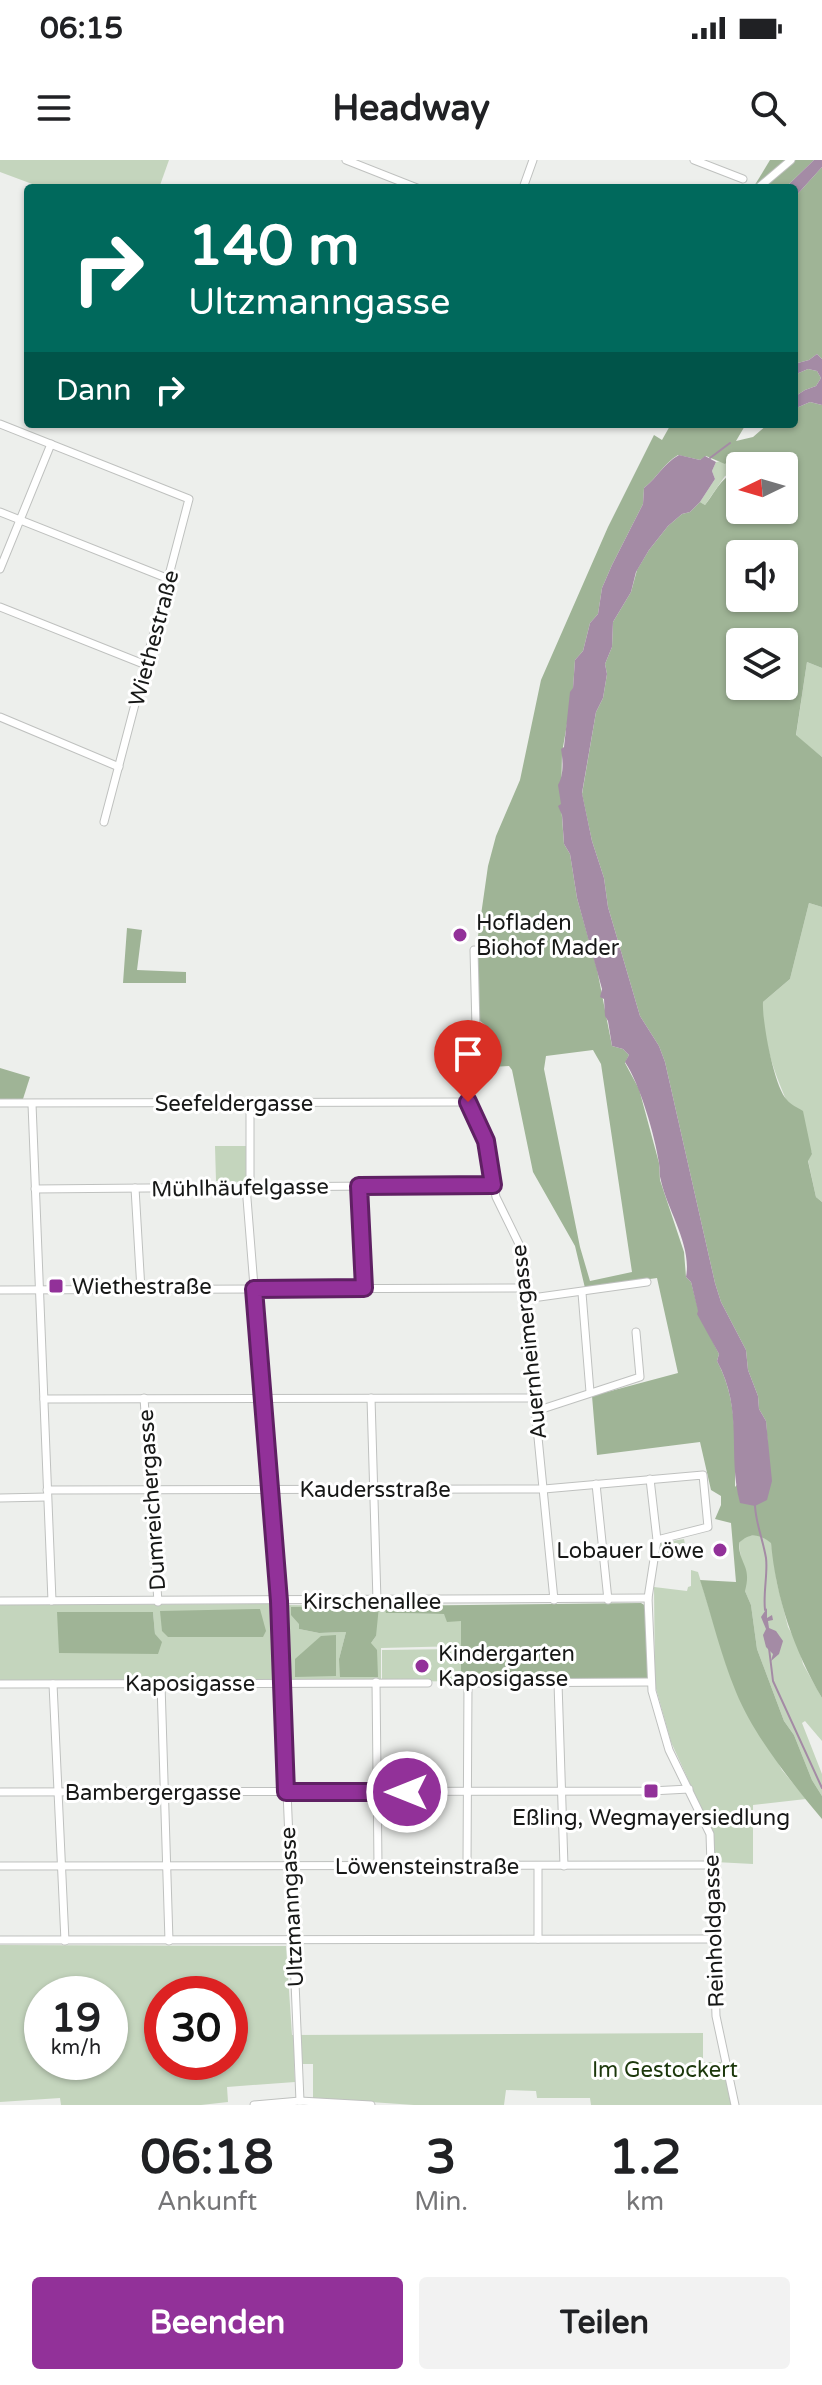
<!DOCTYPE html>
<html lang="de">
<meta charset="utf-8">
<style>
:root{--surface:#fff;--page:#f2f2f2;--text:#202124;--muted:#757577;--accent:#923199}
body{margin:0;font-family:"Varela Round",sans-serif;background:var(--page);color:var(--text);height:100vh;display:flex;flex-direction:column;font-size:30px;white-space:nowrap}
*{box-sizing:border-box;margin:0}
p{font-size:26px;color:var(--muted)}
.icon{flex:none;width:44px;height:44px;fill:none;stroke:currentColor;stroke-width:2;stroke-linecap:round;stroke-linejoin:round}
.map{position:relative;height:1945px;overflow:hidden}
.panel{display:flex;flex-direction:column;background:var(--surface);flex:1}
.panel>*{flex:none}
.top-card{position:absolute;left:24px;top:24px;width:774px;height:244px;border-radius:8px;box-shadow:0 2px 6px #0004;background:#00695c;color:#fff;overflow:hidden}
.needle{width:52px;rotate:265deg}
.controls{position:absolute;left:726px;top:292px;display:grid;gap:16px}
.controls a{display:grid;place-items:center;width:72px;height:72px;border-radius:8px;background:var(--surface);box-shadow:0 2px 6px #0004;font-size:40px}
.speed{position:absolute;left:24px;top:1816px;display:flex;gap:16px;font-size:40px;font-weight:700;text-align:center}
.speed>*{display:grid;place-content:center;width:104px;height:104px;border-radius:50%;background:var(--surface);box-shadow:0 2px 6px #0004;line-height:1}
.speed small{font-size:20px;font-weight:400}
.speed .limit{border:12px solid #d22;background:#fff;color:#111}
.pin{position:absolute;display:grid;place-items:center;width:68px;height:68px;color:#fff;margin:-82px -34px;border-radius:50% 50% 50% 0;rotate:-45deg;box-shadow:0 0 8px #0007}
.pin .icon{rotate:45deg}
.me{position:absolute;width:88px;margin:-44px;rotate:270deg;stroke-linejoin:round;filter:drop-shadow(0 0 6px #0008)}
.turn{display:flex;align-items:center;gap:28px;height:168px;padding:0 32px;font-size:36px}
.turn .icon{width:104px;height:104px;stroke-width:2.5}
.turn b{display:block;font-size:56px;line-height:68px}
.then{display:flex;align-items:center;height:76px;padding:0 32px;background:#0003;gap:16px;font-size:30px}
.eta{display:flex;justify-content:space-evenly;align-items:center;height:136px;text-align:center}
.eta b{font-size:48px;font-weight:700;line-height:56px}
.action{display:flex;gap:16px;margin-top:auto;padding:16px 32px}
.action a{flex:1;height:92px;border-radius:8px;background:var(--accent);color:#fff;font-size:32px;font-weight:700;line-height:92px;text-align:center}
.action a+a{background:var(--page);color:var(--text)}
.status{display:flex;justify-content:space-between;align-items:center;height:56px;padding:0 40px;background:var(--surface);direction:ltr}
.status svg{height:22px;fill:currentColor}
header{display:flex;justify-content:space-between;align-items:center;height:104px;padding:0 32px;background:var(--surface);font-size:36px;font-weight:700}
.map>svg:first-child{display:block}
</style>
<div class="status"><b>06:15</b><svg viewBox="0 0 49 12"><path d="M0 12V9h3v3zM5 12V6h3v6zM10 12V3h3v9zM15 12V0h3v12zM26 1h20v11H26zM47 4h2v5h-2z"/></svg></div>
<header><svg class="icon" aria-label="menu" viewBox="0 0 24 24"><path d="M4 6h16M4 12h16M4 18h16"/></svg>Headway<svg class="icon" aria-label="search" viewBox="0 0 24 24"><circle cx="10" cy="10" r="6"/><path d="M15 15l6 6"/></svg></header>
<div class="map">
<svg width="822" height="1945" viewBox="0 0 822 1945">
<rect width="100%" height="100%" fill="#edefec"/>
<g fill="#c4d5bd" fill-rule="evenodd">
<path d="M0,0h169l-10,28h-116l-43,-16z"/>
<path d="M736,292l4,19 -15,5 -20,29 -5,-3 15,-23 -3,-8 4,-9 13,-2z"/>
<path d="M807,502l15,6v89l-26,-21z"/>
<path d="M809,743l13,4v295l-6,-5 -8,-37 4,-7c-23,-46 -51,-98 -49,-151l27,-23z"/>
<path d="M215,986h31v32l-4,4 -26,-1z"/>
<path d="M758,1375l13,7 6,41 11,44 10,18 5,19 19,34v43l-17,-20 -3,2 20,51v22l-10,-16 -18,-45 -10,-14 -27,-72 -6,-44 -6,-14 -6,-48 7,-7z"/>
<path d="M684,1379l4,21 -30,-4 2,-13z"/>
<path d="M691,1410l7,2 29,95 55,103 24,29 -53,6v59l-38,-2 -2,-28 -42,-92 -16,-57 -1,-98 33,4 1,-4 3,-1z"/>
<path d="M272,1444l4,2 2,71 -5,3h-273v-75zM58,1452h95l2,22z"/>
<path d="M283,1445l101,1 3,7 57,1 17,7 1,25 -81,2v31l-96,1zM299,1464l77,12 -5,7 -32,16 7,-27 -27,1 -20,-4z"/>
<path d="M461,1489l1,32 -80,1v-32z"/>
<path d="M0,1785l286,1 6,89 411,-2v29h18l11,43h-141l-1,-7h-53l-1,-7 -30,-1 -2,15h-90l-101,-7v-34h-19l1,18 -68,5 1,15 -27,3h-140l-1,-7 -60,4zM42,1834h68v68h-68zM162,1834h68v68h-68z"/>
</g>
<g fill="#9fb496" fill-rule="evenodd">
<path d="M770,0h44l-29,28h-32z"/>
<path d="M822,7v192l-5,-5 -8,6 -15,4v-166z"/>
<path d="M808,209l9,2 4,7 -5,8 -11,4 -11,7v-22z"/>
<path d="M810,242l12,3v263l-15,-6 -11,73 26,22v150l-13,-4 -19,76 -27,23c-1,19 11,85 24,98 3,4 11,8 16,11l9,43 -4,7 8,36 6,5v496c-28,-48 -46,-100 -51,-155 -12,-9 -21,-11 -32,0 0,22 13,22 6,48l6,14 6,44 27,72 10,14 18,45 10,16v23c-31,-37 -68,-83 -86,-127 -15,-36 -24,-75 -36,-112l36,2 -5,-59 -16,-4 6,-14v-9l-10,-6 -11,-48 -103,13 -5,-59 86,-23 -21,-95 -72,10 -10,-42 -42,-74 -21,-102 -3,-4 -36,2 3,-37 9,-6 -8,-7 -1,-68 12,-84 8,-30 24,-56 21,-100 67,-153 46,-92 8,5 9,-16h75l-10,17 17,-4 15,-13h26v-15zM736,292l4,19v-5h44v44h-44v-39c-19,5 -23,19 -35,34l-5,-3 -10,10 -8,2 -14,12 -19,24 -12,20 -6,22 -18,30 -1,25 -7,17 2,10 -4,24 -7,14 -14,82 10,47 12,37 4,29 32,109 19,30 6,16 50,221 6,19 25,48 2,20 10,26 1,13 7,12 2,28 -33,38c0,-43 3,-87 -18,-126l2,-7 -19,-38 -9,-34 -5,-5 -2,-25 -24,-72 -1,-17 -20,-74 -14,-26 4,-8 -6,-6 -11,-3 -15,-77 -20,-71 -7,-44 -6,-10 -3,-40 1,-51 11,-64 2,-29 8,-9 7,-28 8,-9 4,-26 10,-23 31,-61 1,-16c14,-11 19,-24 34,-33l22,5 6,-4 19,8zM740,394h44v44h-44zM740,482h44v44h-44zM593,890l8,14 31,208 -42,9 -10,-34 -36,-178 2,-13z"/>
<path d="M127,768l15,2 -5,40 49,2v11h-63z"/>
<path d="M0,908l30,9 -7,22h-23z"/>
<path d="M641,1443l5,3 2,72 -187,3v-60l-14,1 -3,-8 -58,-1 -2,-7z"/>
<path d="M379,1446l-3,30 -5,7 6,7 1,27h-38l-1,-18 7,-27 -27,1 -20,-4v-5l-8,-9v-8z"/>
<path d="M260,1449l6,22 -3,6h-95l-6,-6 -2,-20z"/>
<path d="M57,1452h96l2,22 7,8 -4,12 -99,-1z"/>
<path d="M336,1475v41l-41,1v-18l26,-23z"/>
</g>
<g fill="#a48ba5">
<path d="M814,0h8v7l-28,31v-10h-9z"/>
<path d="M817,194l5,5v46l-12,-3 -16,7v-12l11,-7 11,-4 5,-8 -4,-7 -9,-2 -14,6v-11l15,-4z"/>
<path d="M679,295l21,5 5,-4 11,6 -4,9 3,8 -15,23 -10,10 -8,2 -14,12 -19,24 -13,22 -5,20 -18,30 -1,25 -7,17 2,10 -4,24 -7,14 -14,81 10,48 12,37 4,29 32,109 19,30 6,16 50,221 6,19 25,48 2,20 10,26 1,13 7,12 6,60 -5,19 -12,6 -15,-3c-13,-50 4,-92 -23,-142l2,-7 -22,-40 1,-3 -7,-29 -5,-5c6,-31 -18,-66 -25,-96 -2,-6 -1,-12 -2,-18 -4,-27 -19,-79 -34,-101l4,-7 -6,-6 -11,-3 -4,-25 -3,-5 -1,-17 -4,-2 2,-8 -25,-91 -7,-44 -6,-10 -2,-29 -4,-9 3,-2 -3,-19c6,-10 5,-25 3,-36l3,-2 6,-55 3,-4 2,-28 8,-9 7,-28 8,-9 4,-26 10,-23 31,-61 1,-16c14,-11 19,-24 35,-33z"/>
<path d="M767,1448v10l5,-3 1,5 -5,1 1,7 7,3 7,10 -4,13 -8,7 2,-7 -7,-7 -3,-12 3,-6 -5,-12z"/>
</g>
<g fill="none" stroke-linecap="round" stroke-linejoin="round">
<g stroke="#a48ba5" stroke-width="2">
<path d="M710,298l20,-15"/>
<path d="M755,1346c1,18 8,34 11,52 2,15 -3,35 -1,52"/>
<path d="M769,1488l4,33 49,107"/>
</g>
<defs>
<g id="minor">
<path d="M346,0l71,28"/>
<path d="M694,0l49,19"/>
<path d="M523,28l10,-28"/>
<path d="M758,28l33,-28"/>
<path d="M0,264l189,75 -85,323"/>
<path d="M0,352l169,67"/>
<path d="M0,409l51,-125"/>
<path d="M0,447l146,58"/>
<path d="M0,557l119,50"/>
<path d="M474,790l2,77 -8,75 18,39 10,56 23,47 35,356"/>
<path d="M0,943l468,-1"/>
<path d="M32,944l20,497"/>
<path d="M246,1026l33,415 21,500"/>
<path d="M250,1026v-83"/>
<path d="M359,1026l5,102"/>
<path d="M135,1028l6,102"/>
<path d="M35,1029l458,-4"/>
<path d="M0,1130l524,-2"/>
<path d="M582,1133l8,99"/>
<path d="M525,1139l122,-17"/>
<path d="M144,1238l14,204"/>
<path d="M371,1238l6,203"/>
<path d="M44,1239l490,-1"/>
<path d="M536,1251l104,-34 -4,-45"/>
<path d="M650,1319l7,61 -9,58 4,93 17,59 41,84 6,182 19,89"/>
<path d="M596,1324l12,116"/>
<path d="M47,1330l497,-1 159,-14 5,52 -51,13"/>
<path d="M0,1338l47,-1"/>
<path d="M0,1441l648,-3"/>
<path d="M376,1522l2,183"/>
<path d="M558,1523l6,183"/>
<path d="M0,1524l428,-1"/>
<path d="M53,1524l12,257"/>
<path d="M161,1524l8,257"/>
<path d="M0,1632l651,-1 38,-2"/>
<path d="M467,1705l1,-182 183,-1"/>
<path d="M0,1706l711,-1"/>
<path d="M538,1779v-73"/>
<path d="M0,1780l712,-1"/>
<path d="M254,1945l46,-4 71,4"/>
</g>
</defs>
<use href="#minor" stroke="#bfc1bf" stroke-width="9"/>
<use href="#minor" stroke="#fff" stroke-width="7"/>
</g>
<g fill="none" stroke-linecap="round" stroke-linejoin="round">
<defs>
<path id="route" d="M407,1632h-121l-7,-191 -25,-312 110,-1 -5,-102 134,-1 -7,-44 -18,-39"/>
</defs>
<use href="#route" stroke="#5f2063" stroke-width="20"/>
<use href="#route" stroke="#923199" stroke-width="14"/>
</g>
<g fill="#923199" stroke="#fff" stroke-width="3">
<circle cx="460" cy="775" r="8"/>
<rect x="48" y="1118" width="16" height="16" rx="4"/>
<circle cx="720" cy="1390" r="8"/>
<circle cx="422" cy="1506" r="8"/>
<rect x="643" y="1623" width="16" height="16" rx="4"/>
</g>
<g text-anchor="middle" stroke-width="6" stroke-linejoin="round" paint-order="stroke">
<g font-size="22" fill="#171817" stroke="#fff">
<text transform="translate(153 478) rotate(-75)" y="8">Wiethestraße</text>
<text x="234" y="951">Seefeldergasse</text>
<text transform="translate(240 1027) rotate(-1)" y="8">Mühlhäufelgasse</text>
<text transform="translate(528 1182) rotate(-96)" y="8">Auernheimergasse</text>
<text x="375" y="1337">Kaudersstraße</text>
<text transform="translate(151 1340) rotate(-94)" y="8">Dumreichergasse</text>
<text x="372" y="1449">Kirschenallee</text>
<text x="190" y="1531">Kaposigasse</text>
<text x="153" y="1640">Bambergergasse</text>
<text x="427" y="1714">Löwensteinstraße</text>
<text transform="translate(291 1747) rotate(-93)" y="8">Ultzmanngasse</text>
<text transform="translate(713 1771) rotate(-92)" y="8">Reinholdgasse</text>
</g>
<g font-size="22" fill="#171817" stroke="#fff" text-anchor="start">
<text x="476" y="770">Hofladen<tspan x="476" dy="25">Biohof Mader</tspan></text>
<text x="72" y="1134">Wiethestraße</text>
<text x="704" y="1398" text-anchor="end">Lobauer Löwe</text>
<text x="438" y="1501">Kindergarten<tspan x="438" dy="25">Kaposigasse</tspan></text>
<text x="651" y="1665" text-anchor="middle">Eßling, Wegmayersiedlung</text>
</g>
<g font-size="22" fill="#1c380c" stroke="#fff">
<text x="665" y="1917">Im Gestockert</text>
</g>
</g>
</svg>
<div class="controls">
<a><svg class="needle" viewBox="-14 -14 28 28"><path d="M0-13l5 13h-10z" fill="#e53935"/><path d="M0 13l5-13h-10z" fill="#757577"/></svg></a>
<a><svg class="icon" aria-label="sound" viewBox="0 0 24 24"><path d="M4 9h4l5-4v14l-5-4H4zM17 9q2 3 0 6"/></svg></a>
<a><svg class="icon" aria-label="layers" viewBox="0 0 24 24"><path d="M12 4l9 5-9 5-9-5zM3 14l9 5 9-5"/></svg></a>
</div>
<div class="speed"><div>19<small>km/h</small></div><div class="limit">30</div></div>
<div class="pin" style="left:468px;top:942px;background:#d93025"><svg class="icon" aria-label="arrive" viewBox="0 0 24 24"><path d="M6 21V4h12l-3 4 3 4H6"/></svg></div>
<svg class="me" style="left:407px;top:1632px" viewBox="-20 -20 40 40"><circle r="17" fill="#923199" stroke="#fff" stroke-width="3"/><path d="M0-11L8 9 0 5-8 9z" fill="#fff"/></svg>
<div class="top-card">
<div class="turn"><svg class="icon" aria-label="right" viewBox="0 0 24 24"><path d="M7 20v-9h11M14 6l5 5-5 5"/></svg><div><b>140 m</b>Ultzmanngasse</div></div>
<div class="then">Dann<svg class="icon" aria-label="right" viewBox="0 0 24 24"><path d="M7 20v-9h11M14 6l5 5-5 5"/></svg></div>
</div>
</div>
<section class="panel">
<div class="eta">
<div><b>06:18</b><p>Ankunft</p></div>
<div><b>3</b><p>Min.</p></div>
<div><b>1.2</b><p>km</p></div>
</div>
<div class="action"><a>Beenden</a><a>Teilen</a></div>
</section>
